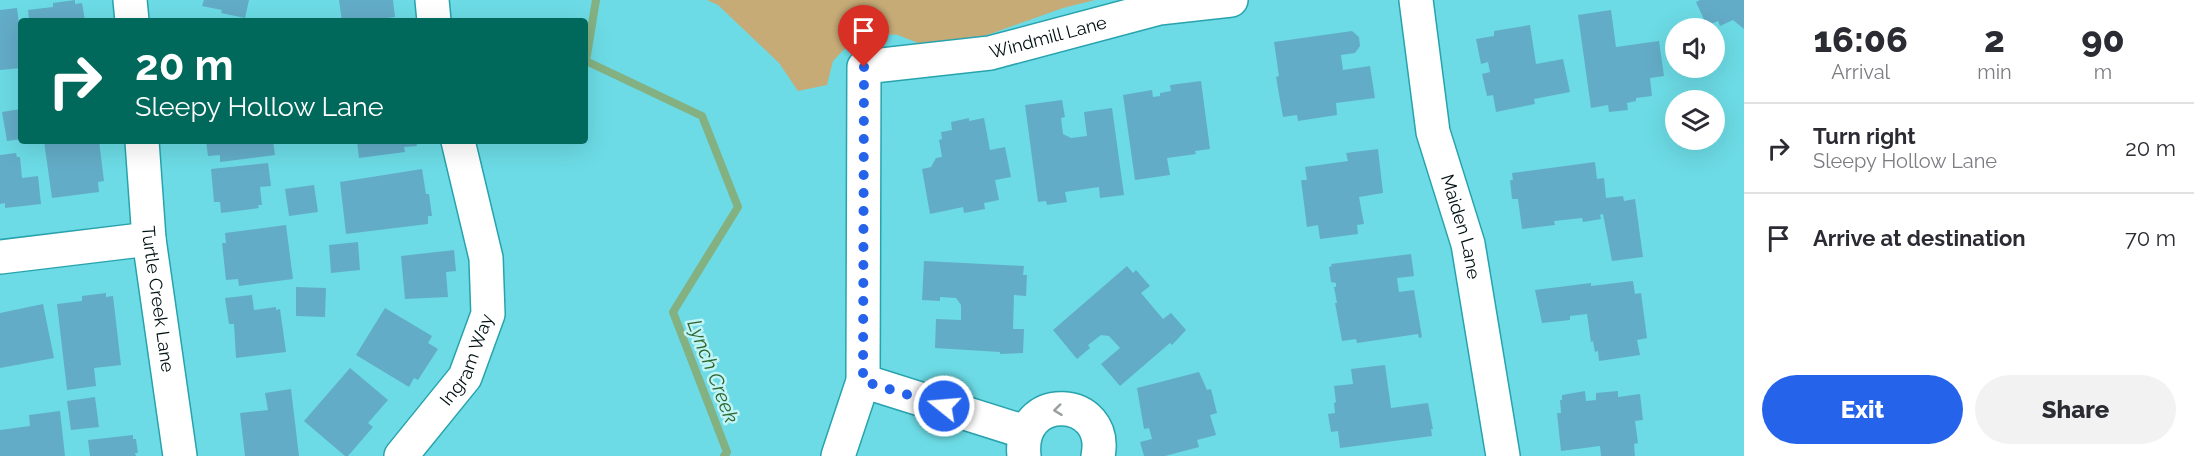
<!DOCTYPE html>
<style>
:root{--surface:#fff;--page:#f2f2f3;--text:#2b2b33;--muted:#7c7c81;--line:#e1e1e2;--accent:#2563eb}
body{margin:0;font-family:Raleway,sans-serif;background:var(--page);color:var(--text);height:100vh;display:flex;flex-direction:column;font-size:22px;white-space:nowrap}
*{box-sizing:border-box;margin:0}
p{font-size:20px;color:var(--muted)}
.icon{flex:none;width:33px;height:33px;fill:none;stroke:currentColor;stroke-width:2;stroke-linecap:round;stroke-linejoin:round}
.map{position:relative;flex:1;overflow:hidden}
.sheet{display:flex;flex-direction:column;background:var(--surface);width:450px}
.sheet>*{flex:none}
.hud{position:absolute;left:18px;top:18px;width:570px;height:126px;border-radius:6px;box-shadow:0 6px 24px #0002;background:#00695c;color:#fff;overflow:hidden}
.tools{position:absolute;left:1665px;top:18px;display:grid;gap:12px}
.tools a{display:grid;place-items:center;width:60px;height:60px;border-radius:50%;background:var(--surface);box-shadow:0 6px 24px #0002;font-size:30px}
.pin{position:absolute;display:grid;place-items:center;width:51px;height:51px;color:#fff;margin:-62px -26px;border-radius:50% 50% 50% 0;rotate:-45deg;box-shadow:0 0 6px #0007}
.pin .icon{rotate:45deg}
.me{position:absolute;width:66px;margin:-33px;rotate:287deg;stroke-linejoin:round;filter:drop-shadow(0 0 4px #0008)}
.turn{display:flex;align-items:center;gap:21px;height:126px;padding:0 18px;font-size:27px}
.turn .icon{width:78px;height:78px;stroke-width:2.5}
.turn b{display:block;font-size:42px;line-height:51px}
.eta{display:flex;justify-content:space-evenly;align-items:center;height:102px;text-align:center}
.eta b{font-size:36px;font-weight:800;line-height:42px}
.action{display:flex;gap:12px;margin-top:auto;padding:12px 18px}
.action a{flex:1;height:69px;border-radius:36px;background:var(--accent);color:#fff;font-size:24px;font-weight:800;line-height:69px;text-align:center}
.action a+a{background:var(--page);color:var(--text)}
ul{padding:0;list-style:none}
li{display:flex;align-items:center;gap:18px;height:90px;padding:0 18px;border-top:2px solid var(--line)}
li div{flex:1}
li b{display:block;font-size:22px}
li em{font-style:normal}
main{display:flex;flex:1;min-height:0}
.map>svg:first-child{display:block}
</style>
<main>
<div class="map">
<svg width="1744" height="456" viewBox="0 0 1744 456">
<rect width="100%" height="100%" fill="#6cdbe5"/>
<path fill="#c6ab77" d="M707,0h388l-32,8 -84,30 -39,6 -22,-1 -20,-8 -25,-2 -20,7 -20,21 -6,24 -29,6 -19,-28 -61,-58z"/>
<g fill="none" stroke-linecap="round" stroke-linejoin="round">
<path stroke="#84b182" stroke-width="8" d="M596,0l-10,61 116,55 36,91 -65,105 54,140 -3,4"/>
</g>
<g fill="#63acc7">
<path d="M75,0v4l7,-1 3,18h-56l-1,-11 25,-3v-4z"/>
<path d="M204,0h45l-4,18 -24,-5 1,-3 -20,-4z"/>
<path d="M339,0h54l2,17 -31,4h-22z"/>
<path d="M1700,0h44v29l-11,-9 -13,6 -2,-5 -11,5 -11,-24z"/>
<path d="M17,8l4,33v27l-21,2v-60z"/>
<path d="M1611,10l5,37 43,-6 5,35 -14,2 2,18 -16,2v3l-9,2 1,7 -19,2 -1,-7 -17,3 -13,-93z"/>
<path d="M1530,25l6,39 27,-5 7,33 -36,7 1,5 -39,8 -3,-17 -6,1 -5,-22 8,-2 -2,-10 -7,2 -5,-25 18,-3v-5z"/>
<path d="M1352,31l7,6 1,9 -5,7 -14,2 2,15 27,-4 5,32 -39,5 1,12 -39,6 -1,-6 -14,2 -7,-40 3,-1 -5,-34z"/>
<path d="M1201,81l9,68 -15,2 1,3 -29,4 3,17 -35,5 -12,-85 29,-5 1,7 7,-1v-3l11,-2 -1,-6z"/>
<path d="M1062,100l3,17 -4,1 2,16 8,4 16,-2 -3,-24 28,-4 12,87 -24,3 -1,-11 -34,5 2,10 -20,3 -1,-4 -8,1 -13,-97z"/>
<path d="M21,109v30l-14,2 -5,-29z"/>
<path d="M969,118v3l15,-3 6,32 15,-3 6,30 -16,3 4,20 -15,3 1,6 -21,4 -1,-6 -33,7 -8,-45 9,-2 5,-9 6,-1 -3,-17 3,-1 -1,-7 11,-2 -1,-8z"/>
<path d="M44,141h55l5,40 -6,1 1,10 -47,6z"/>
<path d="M206,141h67l2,14 -55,7v-7l-12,1z"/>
<path d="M357,141h59l1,5 -13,1 1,5 -46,6z"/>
<path d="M1378,149l5,44 -24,4 5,27 -7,1 1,9 -38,5 -2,-14 -11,2 -6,-47h6l-2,-13 43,-6 -2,-8z"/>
<path d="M16,153l1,4h3l2,21 16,-2 3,28 -36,4v-5l-5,1v-49z"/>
<path d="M1595,162l2,17 7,-1 2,20 17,-2 1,5 11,-2 8,58 -31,4 -9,-47 -3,1 1,4 -18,3 -1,-4 -28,3 1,4 -33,4 -4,-30h-6l-2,-19h3l-1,-7z"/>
<path d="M268,163l3,23 -11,1 2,18h-4l1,3 -38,5 -1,-11h-6l-3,-33z"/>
<path d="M422,169l4,25h3l3,22h-4v8l-82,10 -6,-52z"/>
<path d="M314,185l4,27 -29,4 -4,-27z"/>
<path d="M286,225l7,54 -54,7 -1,-7 -12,1 -4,-37h4l-1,-10z"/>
<path d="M358,242l2,28 -29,3 -2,-28z"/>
<path d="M454,250l2,21 -10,1 2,25 -43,2 -4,-43z"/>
<path d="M1411,254l3,22 -17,2 2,14 15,-2 8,47 -3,1 -1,-4 -61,9 -1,-4 -14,2 -7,-38h2l-3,-16h2v-4l-5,-1 -2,-15 3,-1 -1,-2z"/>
<path d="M924,261l100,5 -1,9h4l-1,21 -12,-1 -1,34h11l-1,24 -23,1v-2l-65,-4 1,-29 25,1v-15l-5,-7 -16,-1v4l-18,-1z"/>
<path d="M1127,266l6,7 3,-3 14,16 -9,7 22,26 8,-6 15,17 -14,15 -2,-2 -50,43 -19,-22 19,-16 -11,-12 -8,-1 -13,10 2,3 -13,11 -24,-29z"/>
<path d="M1633,281l2,13 6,-1 6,45 -10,2 3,15 -41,6 -1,-10 -3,1 -2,-11 -2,1 -4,-28 -17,2v4l-28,3 -7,-33 56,-7v3z"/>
<path d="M296,287l30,1 -1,29 -29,-1z"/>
<path d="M106,293v4l7,-1 8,69 -27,3 2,18 -29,4 -10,-86 25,-3v-5z"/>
<path d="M252,295l2,15 22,-3v3l4,-1 6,43 -50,6 -2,-34h-5l-4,-26z"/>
<path d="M43,304l11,54 -54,10v-55z"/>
<path d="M385,308l47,28 -4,7 10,6 -20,31 -4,-2 -5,9 -53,-32z"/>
<path d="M1385,365l6,43 37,-5 5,26h-2l1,7 -92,12 -2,-17 -7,1 -3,-18 7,-1 -1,-10 2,-1 -2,-16 19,-2 -2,-15z"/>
<path d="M350,368l38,32 -20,23 5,4 -25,29h-3l-41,-35z"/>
<path d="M1199,372l8,18 4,-1 6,24 -7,2 6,20 -19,5 2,7 -34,9h-21l-4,-14 12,-3 -3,-11 -5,1 -7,-41z"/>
<path d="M291,389l8,67h-54l-5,-43 28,-3 -3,-17z"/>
<path d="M1585,391l1,10 10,-1v-7l22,-2v6l22,-3 3,26 -8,1 3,22 -4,1 1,12h-34l-1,-10 -39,5 -4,-38h4l-1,-13h2v-5z"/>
<path d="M95,397l4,30 -28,3 -4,-29z"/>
<path d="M60,411l5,45h-65v-26l30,-4 -1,-11z"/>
<path d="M133,435v4h3l2,14h-3l1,3h-46l-2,-16z"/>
</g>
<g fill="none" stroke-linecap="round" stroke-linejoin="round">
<defs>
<g id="minor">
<path d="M130,0l2,21"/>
<path d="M432,0l2,21"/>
<path id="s1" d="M1416,0l17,132 35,112 35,212"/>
<path id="s2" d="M142,141l7,98 31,217"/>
<path d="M0,257l149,-18"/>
<path d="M863,381l162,51"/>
<path id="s3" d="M401,456l64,-79 23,-63 -2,-56 -28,-117"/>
<path id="s4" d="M838,456l25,-75 1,-314 126,-14 169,-45 72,-8"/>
<path d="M1024,456c-7,-66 86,-60 74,0"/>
</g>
</defs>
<use href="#minor" stroke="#28a3ad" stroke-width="36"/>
<use href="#minor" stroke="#fff" stroke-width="33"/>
</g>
<defs><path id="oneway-chevron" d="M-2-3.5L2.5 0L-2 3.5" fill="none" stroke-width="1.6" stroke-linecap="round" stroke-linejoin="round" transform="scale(1.5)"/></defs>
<use stroke="#999fa0" href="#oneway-chevron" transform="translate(1058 410) rotate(173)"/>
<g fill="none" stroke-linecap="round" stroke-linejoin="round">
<path stroke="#2563eb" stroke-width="10" stroke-dasharray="0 18" d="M864,67l-1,314 81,25"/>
</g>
<g text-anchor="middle" stroke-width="5" stroke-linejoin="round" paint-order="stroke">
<g font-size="18" fill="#001012" stroke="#c1f3f7">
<text dy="6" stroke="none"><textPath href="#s4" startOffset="580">Windmill Lane</textPath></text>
<text dy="6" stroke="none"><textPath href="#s1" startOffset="232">Maiden Lane</textPath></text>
<text dy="6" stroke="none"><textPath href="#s2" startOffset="159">Turtle Creek Lane</textPath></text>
<text dy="6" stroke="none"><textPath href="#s3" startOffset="118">Ingram Way</textPath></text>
</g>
<g font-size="20" font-style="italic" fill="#2a6729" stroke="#c1f3f7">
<text transform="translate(713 371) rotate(69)" y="7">Lynch Creek</text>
</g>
</g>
</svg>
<div class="tools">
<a><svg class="icon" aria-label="sound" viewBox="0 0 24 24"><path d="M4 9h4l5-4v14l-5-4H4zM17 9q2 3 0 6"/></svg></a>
<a><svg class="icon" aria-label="layers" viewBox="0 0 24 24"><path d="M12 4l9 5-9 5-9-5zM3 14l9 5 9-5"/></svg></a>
</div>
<div class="pin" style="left:864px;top:67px;background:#d93025"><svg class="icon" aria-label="arrive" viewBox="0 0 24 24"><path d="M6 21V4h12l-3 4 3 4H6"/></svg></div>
<svg class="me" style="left:944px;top:406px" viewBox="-20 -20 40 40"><circle r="17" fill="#2563eb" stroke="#fff" stroke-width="3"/><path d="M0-11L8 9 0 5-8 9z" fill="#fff"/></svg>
<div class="hud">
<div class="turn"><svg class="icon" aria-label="right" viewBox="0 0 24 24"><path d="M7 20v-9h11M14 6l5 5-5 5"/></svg><div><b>20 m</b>Sleepy Hollow Lane</div></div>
</div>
</div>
<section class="sheet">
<div class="eta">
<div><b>16:06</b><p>Arrival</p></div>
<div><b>2</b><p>min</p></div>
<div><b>90</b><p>m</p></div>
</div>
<ul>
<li><svg class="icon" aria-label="right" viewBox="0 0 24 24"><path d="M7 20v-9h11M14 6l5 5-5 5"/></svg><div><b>Turn right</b><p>Sleepy Hollow Lane</p></div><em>20 m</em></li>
<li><svg class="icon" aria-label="arrive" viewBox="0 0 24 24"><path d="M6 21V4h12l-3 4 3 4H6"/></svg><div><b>Arrive at destination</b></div><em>70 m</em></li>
</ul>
<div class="action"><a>Exit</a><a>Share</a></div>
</section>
</main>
